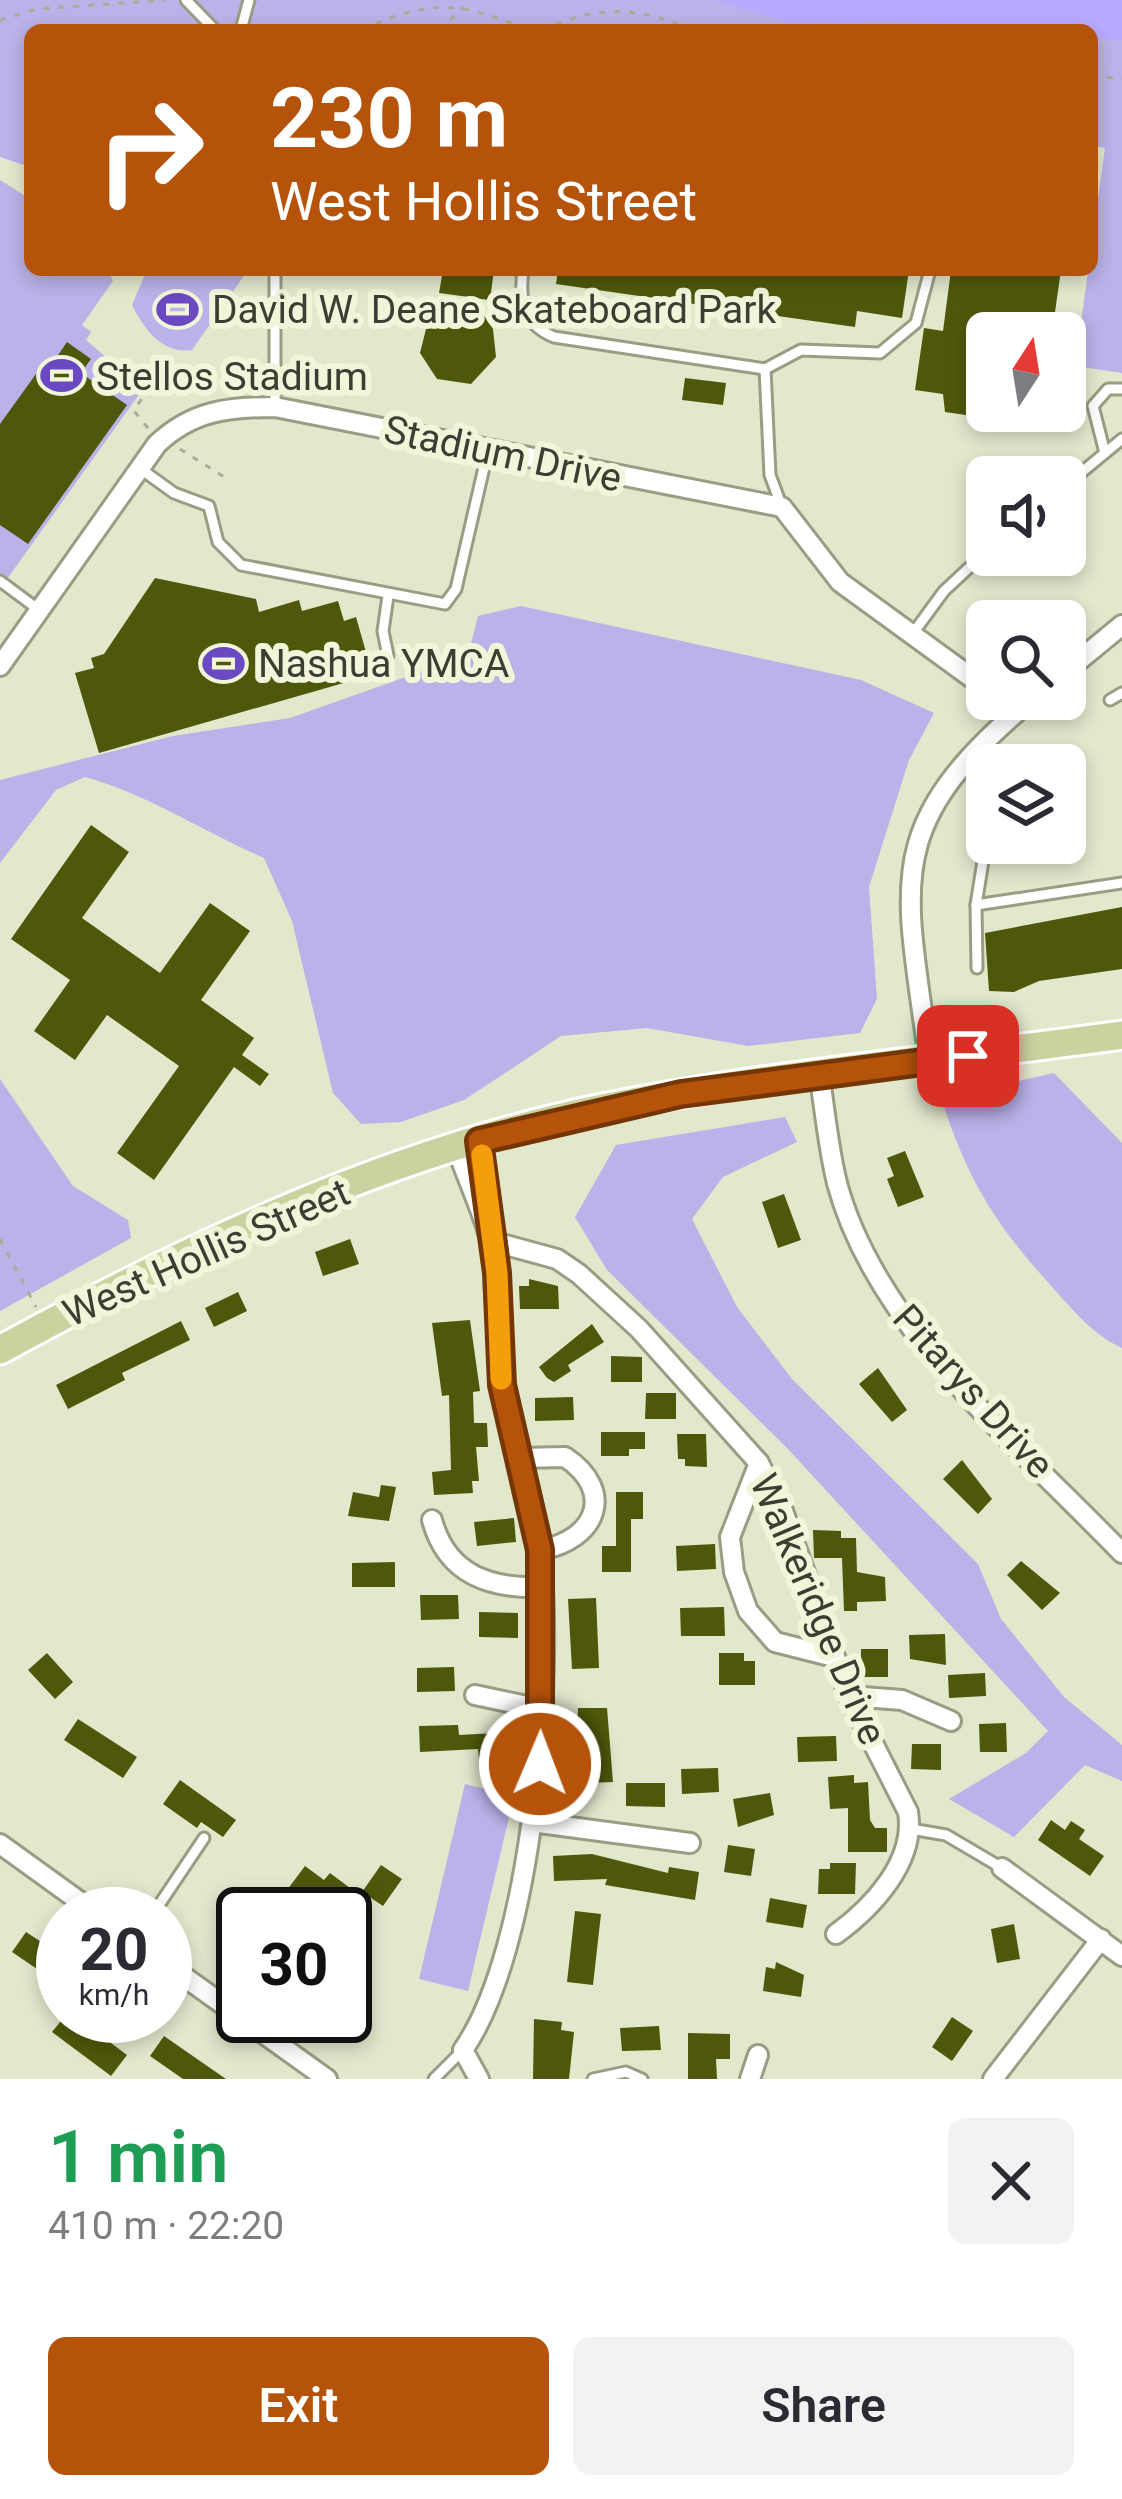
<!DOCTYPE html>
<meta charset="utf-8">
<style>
:root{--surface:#fff;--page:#f2f2f3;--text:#2b2b33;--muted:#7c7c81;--accent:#b45309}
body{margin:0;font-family:Roboto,sans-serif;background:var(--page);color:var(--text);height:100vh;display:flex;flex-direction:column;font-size:45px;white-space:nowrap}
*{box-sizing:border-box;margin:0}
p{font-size:39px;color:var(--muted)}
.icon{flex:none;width:66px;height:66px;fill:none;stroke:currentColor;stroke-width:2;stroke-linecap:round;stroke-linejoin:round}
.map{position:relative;height:2079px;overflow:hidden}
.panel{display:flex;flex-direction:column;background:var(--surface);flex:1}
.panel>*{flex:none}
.banner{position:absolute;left:24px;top:24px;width:1074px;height:252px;border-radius:18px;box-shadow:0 6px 18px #0003;background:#b45309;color:#fff;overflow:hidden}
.needle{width:78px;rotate:12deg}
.tools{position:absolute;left:966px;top:312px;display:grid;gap:24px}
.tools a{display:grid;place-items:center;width:120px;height:120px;border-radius:18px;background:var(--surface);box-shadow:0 6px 18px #0003;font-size:60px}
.speed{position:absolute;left:36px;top:1887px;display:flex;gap:24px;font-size:60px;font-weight:700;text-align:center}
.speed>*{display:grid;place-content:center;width:156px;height:156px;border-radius:50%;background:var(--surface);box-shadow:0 6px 18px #0003;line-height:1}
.speed small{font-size:30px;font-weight:400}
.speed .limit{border:6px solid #111;border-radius:18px;background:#fff;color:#111}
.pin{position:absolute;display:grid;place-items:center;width:102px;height:102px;color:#fff;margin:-51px;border-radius:24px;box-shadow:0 6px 18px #0006}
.me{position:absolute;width:132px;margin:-66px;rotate:1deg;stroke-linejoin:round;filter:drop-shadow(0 0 9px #0008)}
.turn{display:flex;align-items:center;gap:42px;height:252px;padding:0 48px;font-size:54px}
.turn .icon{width:156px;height:156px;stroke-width:2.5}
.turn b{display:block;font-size:84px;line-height:102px}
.round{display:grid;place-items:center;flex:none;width:126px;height:126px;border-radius:18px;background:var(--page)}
.summary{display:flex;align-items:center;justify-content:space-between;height:204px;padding:0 48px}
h1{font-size:72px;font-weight:600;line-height:90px;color:#1e9e55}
.primary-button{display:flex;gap:24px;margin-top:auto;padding:24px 48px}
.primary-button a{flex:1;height:138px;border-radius:18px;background:var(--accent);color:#fff;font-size:48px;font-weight:600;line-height:138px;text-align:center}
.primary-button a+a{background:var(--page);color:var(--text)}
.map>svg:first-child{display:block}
</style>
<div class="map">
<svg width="1122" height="2079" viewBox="0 0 1122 2079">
<rect width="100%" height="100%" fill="#e2e8cc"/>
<g fill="#bab2e9">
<path d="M0,0h1122v373l-47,-7 30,-218 -13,-3v-115h-1062v137l-30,-10z"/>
<path d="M0,180l30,19v71h78l5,11 -31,44 9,7 -5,8 57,49 -136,190 -7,-5z"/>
<path d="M147,270h101l-56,80c-29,5 -48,-21 -60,-45z"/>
<path d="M521,606l340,74 73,33 -25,47 -40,127 8,112 -17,34 -112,13 -101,-18 -86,8 -97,64 -63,22 -40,2 -28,-31 -41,-172 -28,-63c-60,-26 -117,-64 -179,-81l-29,13 -56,73v-83l173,-44 117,-18 178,-63 10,-39z"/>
<path d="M1054,1073l68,70v205c-30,-14 -47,-36 -69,-60 -58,-64 -85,-107 -112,-190z"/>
<path d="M0,1079l73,107 55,34 3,18 -131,73z"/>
<path d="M785,1117l12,25 -74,35 -31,42 45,88 55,72 186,185 23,55 63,78 58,48v36l-37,-16 -71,72 -65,-38 77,-46 22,-22 -260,-282 -181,-179 -32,-53 41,-72z"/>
<path d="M465,1784l49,12 -46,195 -49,-12z"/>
</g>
<path fill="#b8aaff" d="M712,0h410v40l-30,-2v-8l-200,-8 -96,2z"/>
<g fill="#4f580a">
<path d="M443,270h51l-4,30 -18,-2 21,31 3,28 -25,27 -34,-5 -17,-26 7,-28 42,-28 -30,-4z"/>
<path d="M558,270h351l-7,48 -45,-7 -2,16 -299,-43z"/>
<path d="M951,270h110l-9,63h-65v85l-42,-6 -2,-18 -28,-4 9,-62 19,3z"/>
<path d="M67,342l24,17 -10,14 46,32 -99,139 -28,-19v-101l46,-64 6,4z"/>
<path d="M685,378l41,5 -3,22 -41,-5z"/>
<path d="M155,578l101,21 3,13 40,-12 3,11 36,-10 6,20 12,-4 10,35 -12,3 7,23 -262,75 -24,-80 19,-5 -3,-10 13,-4z"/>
<path d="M91,825l38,27 -47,66 78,55 50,-70 40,28 -49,69 53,38 -12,17 27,19 -9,12 -26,-19 -80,113 -37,-27 62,-87 -72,-51 -32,45 -41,-29 36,-51 -59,-41z"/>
<path d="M1122,907v62l-83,12 -25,11 -25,-1 -4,-58z"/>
<path d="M905,1151l19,46 -26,10 -11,-28 7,-3 -7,-18z"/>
<path d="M784,1194l17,46 -23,8 -16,-46z"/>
<path d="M350,1239l9,25 -36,12 -8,-24z"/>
<path d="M529,1279l29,7 1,23h-39l-1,-23h10z"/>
<path d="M238,1292l9,19 -33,16 -9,-19z"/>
<path d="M470,1320l10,71 -7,1 1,31h13l1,24h-12l3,34h-7l1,12 -39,2 -2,-23 19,-2 -2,-75 -7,1 -10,-73z"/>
<path d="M181,1321l9,19 -68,33 3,7 -57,29 -12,-24z"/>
<path d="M592,1324l12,18 -36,23 3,6 -17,11 -7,-4 -8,-11z"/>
<path d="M611,1356l31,1v25h-31z"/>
<path d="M878,1368l29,42 -15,12 -33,-38z"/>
<path d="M646,1393h30v26h-31z"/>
<path d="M573,1397l1,23 -39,1v-23z"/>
<path d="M601,1432h44v17h-16v7h-28z"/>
<path d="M677,1434h29l1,33 -22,-1v-7h-7z"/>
<path d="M962,1460l30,39 -14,15 -35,-35z"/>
<path d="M381,1485l15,2 -7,34 -41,-5 5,-24 26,5z"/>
<path d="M616,1492h27v27h-12v53h-29v-26h14z"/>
<path d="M514,1518l2,24 -39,4 -3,-24z"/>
<path d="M813,1530l28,1v7h15l1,34 28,5 1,24 -29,1v9h-13l-2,-53h-28z"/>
<path d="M715,1544l1,25 -39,2 -1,-25z"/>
<path d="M1021,1561l39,32 -18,17 -35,-35z"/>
<path d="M395,1562v25h-43v-24z"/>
<path d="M420,1595h38l1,24 -38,1z"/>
<path d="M596,1598l3,70 -27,1 -4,-70z"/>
<path d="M724,1607l1,29h-44l-1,-28z"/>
<path d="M479,1612l39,1v25l-39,-1z"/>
<path d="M945,1634l1,31 -36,-6 -1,-24z"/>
<rect x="861" y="1649" width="27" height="28"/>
<path d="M47,1653l26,29 -18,17 -27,-29z"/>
<path d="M719,1653h25v8h11v24h-36z"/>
<path d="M454,1667l1,24 -38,1v-24z"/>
<path d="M985,1673l1,23 -37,2 -1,-23z"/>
<path d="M578,1708h29l6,74 -26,1v-8l-11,1z"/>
<path d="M78,1719l59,38 -14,21 -59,-38z"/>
<path d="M1006,1723l1,29h-27l-1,-28z"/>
<path d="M458,1725l1,10 58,-3 1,24 -39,3 -1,-10 -58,3 -1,-26z"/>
<path d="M836,1736l1,25 -39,1 -1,-25z"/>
<path d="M912,1744h29v26l-30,-1z"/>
<path d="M718,1768l1,24 -37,2 -1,-25z"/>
<path d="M854,1775v8l14,-1 2,38 5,8h12v24h-39v-44l-18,1 -2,-32z"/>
<path d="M180,1780l56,40 -13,17 -22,-15 -4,6 -34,-24z"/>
<path d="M626,1783h39v24l-39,-1z"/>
<path d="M770,1793l4,22 -36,12 -5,-28z"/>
<path d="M1051,1820l14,10 6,-9 14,9 -6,9 25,17 -14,20 -52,-36z"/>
<path d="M728,1845l27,4 -4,27 -27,-4z"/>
<path d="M592,1854l76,19 1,-6 30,5 -4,28 -90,-15 2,-6 -53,2 -1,-25z"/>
<path d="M830,1863h26l-1,31h-37l1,-25h11z"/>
<path d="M381,1865l21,14 -19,27 -21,-14z"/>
<path d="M305,1866l19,14 6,-7 24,18 -18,23h-17l-32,-24z"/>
<path d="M770,1898l37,7 -4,23 -37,-6z"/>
<path d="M575,1911l26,3 -8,71 -26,-3z"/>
<path d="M1014,1924l6,35 -23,4 -6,-34z"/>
<path d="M26,1932l32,21 -15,20 -31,-21z"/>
<path d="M776,1962l28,13 -3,22 -38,-6 3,-24 9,2z"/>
<path d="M65,2016h10l21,16 6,-8 16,11 -7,8 16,12 -16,21 -59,-44z"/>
<path d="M952,2017l21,14 -21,30 -20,-14z"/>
<path d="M534,2019l28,3 -1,8 13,2 -5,47h-36z"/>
<path d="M659,2026l2,24 -39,1 -2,-23z"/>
<path d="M688,2033l42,1v25h-14l1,20h-29z"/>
<path d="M164,2036l62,43h-43l-33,-23z"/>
</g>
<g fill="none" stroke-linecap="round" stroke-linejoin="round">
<defs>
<g id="service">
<path d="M186,0l29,30"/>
<path d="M241,30l8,-30"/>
<path d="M523,270c-4,31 0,54 31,67l211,32 36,-19 79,3 36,-30 14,-53"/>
<path d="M765,369l5,106 12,32"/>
<path d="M275,407v-137"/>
<path d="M1105,453l-12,-47 15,-17h14"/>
<path d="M138,467l36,26 35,13 9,36 23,23 204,39 11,-15 32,-139"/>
<path d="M1065,486l57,-47"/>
<path d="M0,581l39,29"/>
<path d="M388,596l-5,35 5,25"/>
<path d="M911,636l33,-45 43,-40"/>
<path d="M1110,700l12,-7"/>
<path d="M976,905l146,-22"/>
<path d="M977,968l-1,-63 11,-69"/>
<path d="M911,1829l35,6 56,33"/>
<path d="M153,1914l51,-76"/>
<path d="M434,2079l29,-29"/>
<path d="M593,2079l33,-7 16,7"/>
</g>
<g id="minor">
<path d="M0,666l157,-222c35,-33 70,-37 118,-37l507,100 58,75 147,107"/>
<path d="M1065,672l57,-47"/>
<path d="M929,1061c-24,-181 -50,-234 103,-362"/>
<path d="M819,1073c6,37 9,74 18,110 38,144 184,265 285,370"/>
<path d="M479,1141l12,83"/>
<path d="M457,1149c14,40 34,80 40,122 5,36 -1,73 5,109 8,57 32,112 38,170 14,124 -6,398 -77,500l16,29"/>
<path d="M491,1241l66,18 22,15 60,55 120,134 24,48 66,185 59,116c8,49 -35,95 -72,122"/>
<path d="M519,1458l46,-1c51,34 32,83 -25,93"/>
<path d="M759,1463l-29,74 4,35 14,39 27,31 59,15"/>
<path d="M432,1520c15,55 58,69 110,67"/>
<path d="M475,1695l66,14"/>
<path d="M849,1696l53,4 49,21"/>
<path d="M532,1822l158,21"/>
<path d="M0,1844l97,70"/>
<path d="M1002,1868l120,88"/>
<path d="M165,1963l162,116"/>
<path d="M750,2079l8,-24"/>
<path d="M993,2079l108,-140"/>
</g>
<path id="primary" d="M0,1350c188,-103 387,-197 598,-241 173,-35 350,-50 524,-74"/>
</defs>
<use href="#service" stroke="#989d83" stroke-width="15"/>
<use href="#minor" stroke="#989d83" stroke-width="24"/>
<use href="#primary" stroke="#fff" stroke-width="33"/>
<g stroke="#a8ad97" stroke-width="3" stroke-dasharray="6 9" stroke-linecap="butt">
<path d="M0,20l37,-11 129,-9"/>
<path d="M362,30c63,-30 99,-30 165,0"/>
<path d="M439,30l25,-23"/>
<path d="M542,30c56,-25 95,-24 151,0"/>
<path d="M1092,76l30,3"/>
<path d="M148,428l-14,-17 34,-55"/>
<path d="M180,449l49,31"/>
<path d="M1006,753l12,12"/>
<path d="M0,1239l36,68"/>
</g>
<use href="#service" stroke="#fff" stroke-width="9"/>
<use href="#minor" stroke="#fff" stroke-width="18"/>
<use href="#primary" stroke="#cad2a0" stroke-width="27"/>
</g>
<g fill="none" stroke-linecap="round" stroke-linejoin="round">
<defs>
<path id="route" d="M540,1764v-214l-38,-165 -5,-112 -18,-132 202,-47 287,-38"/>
</defs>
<use href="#route" stroke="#753606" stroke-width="30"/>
<use href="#route" stroke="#b45309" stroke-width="21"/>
<path stroke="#f59e0b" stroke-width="21" d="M482,1155l15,118 4,106"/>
</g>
<defs>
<symbol id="stadium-bare" viewBox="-9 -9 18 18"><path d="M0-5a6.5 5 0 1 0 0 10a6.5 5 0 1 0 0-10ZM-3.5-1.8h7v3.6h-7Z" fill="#6a49c2" stroke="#f0f6d9" stroke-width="2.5" paint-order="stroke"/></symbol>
</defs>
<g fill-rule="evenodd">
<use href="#stadium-bare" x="148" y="280" width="59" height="59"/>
<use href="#stadium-bare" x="32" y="346" width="59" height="59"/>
<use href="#stadium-bare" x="194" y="634" width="59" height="59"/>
</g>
<g text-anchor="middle" stroke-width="12" stroke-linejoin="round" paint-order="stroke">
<g font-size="39" fill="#3c3e33" stroke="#f0f6d9" text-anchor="start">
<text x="212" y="323">David W. Deane Skateboard Park</text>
<text x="96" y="390">Stellos Stadium</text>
<text x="258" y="677">Nashua YMCA</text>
</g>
<g font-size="39" fill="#3c3e33" stroke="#f0f6d9">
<text transform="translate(503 453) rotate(12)" y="14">Stadium Drive</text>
<text transform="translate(206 1252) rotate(-24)" y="14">West Hollis Street</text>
<text transform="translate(974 1391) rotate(48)" y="14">Pitarys Drive</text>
<text transform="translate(819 1609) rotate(67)" y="14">Walkeridge Drive</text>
</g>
</g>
</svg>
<div class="tools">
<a><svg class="needle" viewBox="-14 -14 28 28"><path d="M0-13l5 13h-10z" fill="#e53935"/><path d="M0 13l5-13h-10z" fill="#7c7c81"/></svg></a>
<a><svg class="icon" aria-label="sound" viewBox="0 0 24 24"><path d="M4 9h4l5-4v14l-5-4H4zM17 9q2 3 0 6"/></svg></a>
<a><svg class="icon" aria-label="search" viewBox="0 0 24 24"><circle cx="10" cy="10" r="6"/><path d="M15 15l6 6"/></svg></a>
<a><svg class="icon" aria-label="layers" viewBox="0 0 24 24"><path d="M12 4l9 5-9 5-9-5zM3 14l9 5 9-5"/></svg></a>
</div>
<div class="speed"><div>20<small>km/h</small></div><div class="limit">30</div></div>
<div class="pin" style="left:968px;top:1056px;background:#d93025"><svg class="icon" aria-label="arrive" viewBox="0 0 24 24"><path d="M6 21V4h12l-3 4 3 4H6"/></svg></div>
<svg class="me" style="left:540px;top:1764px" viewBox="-20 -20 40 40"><circle r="17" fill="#b45309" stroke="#fff" stroke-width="3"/><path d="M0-11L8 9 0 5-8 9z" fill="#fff"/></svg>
<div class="banner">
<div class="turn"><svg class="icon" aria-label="right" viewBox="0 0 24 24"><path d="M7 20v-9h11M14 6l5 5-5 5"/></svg><div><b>230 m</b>West Hollis Street</div></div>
</div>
</div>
<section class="panel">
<div class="summary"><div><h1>1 min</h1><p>410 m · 22:20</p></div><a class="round"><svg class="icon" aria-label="close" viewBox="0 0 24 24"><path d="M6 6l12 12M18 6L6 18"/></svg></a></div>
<div class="primary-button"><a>Exit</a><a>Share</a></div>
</section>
